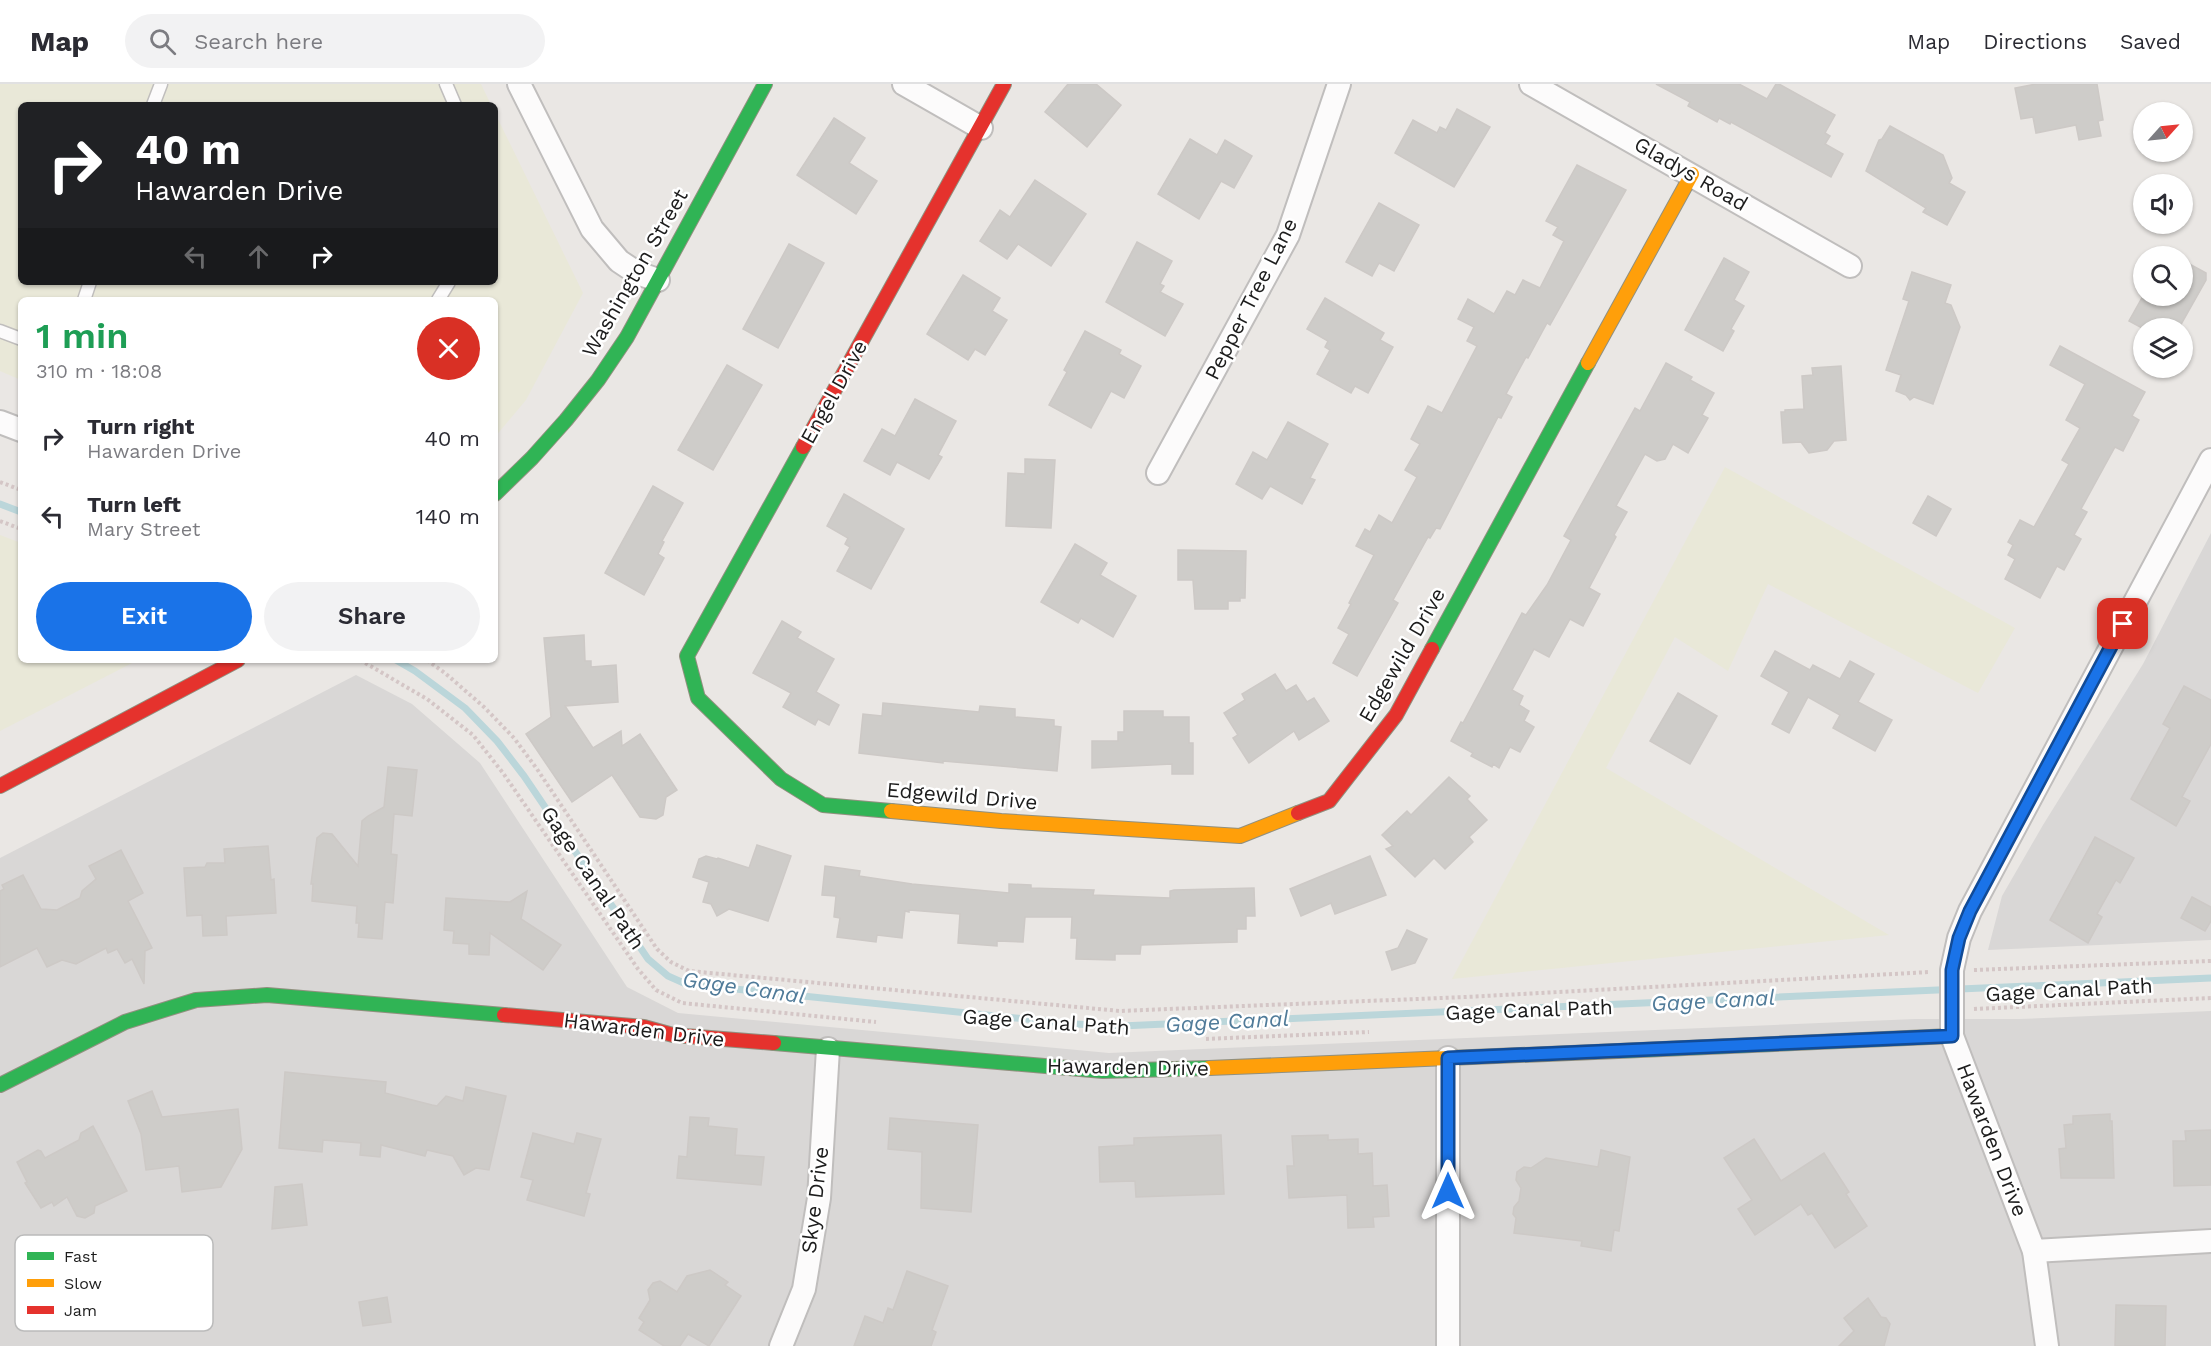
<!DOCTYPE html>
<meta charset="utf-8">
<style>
:root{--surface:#fff;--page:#f2f2f3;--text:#2b2b33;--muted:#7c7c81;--line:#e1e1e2;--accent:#1a73e8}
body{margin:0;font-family:"Work Sans",sans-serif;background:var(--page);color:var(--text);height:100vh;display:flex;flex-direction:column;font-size:22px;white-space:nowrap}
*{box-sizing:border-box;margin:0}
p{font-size:20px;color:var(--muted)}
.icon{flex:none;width:33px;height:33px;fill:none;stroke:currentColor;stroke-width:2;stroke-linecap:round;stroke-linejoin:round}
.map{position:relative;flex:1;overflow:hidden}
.drawer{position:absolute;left:18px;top:213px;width:480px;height:366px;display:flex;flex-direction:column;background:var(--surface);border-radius:9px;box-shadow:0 2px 4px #0004}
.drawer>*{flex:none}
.banner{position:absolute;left:18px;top:18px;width:480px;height:183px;border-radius:9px;box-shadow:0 2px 4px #0004;background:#202124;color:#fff;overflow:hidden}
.needle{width:39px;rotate:63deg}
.buttons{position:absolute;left:2133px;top:18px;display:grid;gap:12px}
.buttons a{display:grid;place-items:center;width:60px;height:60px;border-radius:50%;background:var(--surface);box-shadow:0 2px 4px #0004;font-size:30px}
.pin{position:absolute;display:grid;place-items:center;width:51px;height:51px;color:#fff;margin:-26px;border-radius:12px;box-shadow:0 3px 9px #0006}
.me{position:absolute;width:66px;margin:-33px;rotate:0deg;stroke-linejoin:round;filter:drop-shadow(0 0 4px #0008)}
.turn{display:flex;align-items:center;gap:21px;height:126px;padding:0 18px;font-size:27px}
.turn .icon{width:78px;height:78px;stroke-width:2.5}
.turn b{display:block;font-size:42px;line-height:51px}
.lanes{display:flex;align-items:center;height:57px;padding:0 18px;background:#0003;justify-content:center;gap:30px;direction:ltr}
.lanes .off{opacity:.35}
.round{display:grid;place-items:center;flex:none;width:63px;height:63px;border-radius:32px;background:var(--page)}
.head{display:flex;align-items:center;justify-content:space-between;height:102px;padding:0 18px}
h1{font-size:36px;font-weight:600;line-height:45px;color:#1e9e55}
.button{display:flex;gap:12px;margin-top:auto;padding:12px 18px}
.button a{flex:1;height:69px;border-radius:36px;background:var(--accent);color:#fff;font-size:24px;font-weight:600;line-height:69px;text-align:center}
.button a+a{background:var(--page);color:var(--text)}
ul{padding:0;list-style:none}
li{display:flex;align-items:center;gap:18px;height:78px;padding:0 18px}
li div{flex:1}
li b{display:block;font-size:22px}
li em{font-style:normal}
header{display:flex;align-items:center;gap:36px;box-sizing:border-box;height:84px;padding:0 30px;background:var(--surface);border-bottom:2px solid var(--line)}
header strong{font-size:28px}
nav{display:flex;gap:33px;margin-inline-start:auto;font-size:21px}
.search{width:420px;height:54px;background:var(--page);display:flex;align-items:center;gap:15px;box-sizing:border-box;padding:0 21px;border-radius:33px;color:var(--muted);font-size:22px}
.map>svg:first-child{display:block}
</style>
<header>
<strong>Map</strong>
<div class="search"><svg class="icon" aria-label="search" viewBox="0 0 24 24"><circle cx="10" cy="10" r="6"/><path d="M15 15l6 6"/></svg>Search here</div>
<nav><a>Map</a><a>Directions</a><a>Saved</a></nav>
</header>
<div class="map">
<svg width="2211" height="1262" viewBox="0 0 2211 1262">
<rect width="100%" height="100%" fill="#eae7e4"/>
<g fill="#d9d7d6">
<path d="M2211,449v407l-223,10 14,-54 41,-71 100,-161z"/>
<path d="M356,591l56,29 68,59 147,224 51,26 431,40 806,-34h104l192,-8v335h-2211v-488z"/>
</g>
<g fill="#e9e8d8">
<path d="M0,0h481l10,21h-470v177h474v-169l88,180 -57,107 -31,37v-137h-474v80l-21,-9z"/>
<path d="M1725,383l290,161 -37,65 -210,-109 -40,87 -53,-34 -69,131 283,167 -437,44z"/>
<path d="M0,451l21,8v117h117l-138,71z"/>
</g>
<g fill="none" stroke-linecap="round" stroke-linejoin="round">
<g stroke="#bbd6da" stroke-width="7">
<path d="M0,420l21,8"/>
<path d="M396,576l19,11 50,37 32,33 27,35 124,183 20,17 18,8 388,40 47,2 1090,-48"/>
</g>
</g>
<g fill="#ceccc9" stroke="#cdc9c6" stroke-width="1.5">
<path d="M1068,0h28l25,21 -34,42 -42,-35z"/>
<path d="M1656,0h83l28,15 9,-15h3l56,31 -10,18 5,3 -5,8 18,10 -12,23 -100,-55 -1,2 -11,-6 -2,4 -29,-16 2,-4z"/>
<path d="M2036,0h61l6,36 -5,1 3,15 -22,4 -3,-15 -40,8 -3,-16 -12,2 -6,-31z"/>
<path d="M1457,25l33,18 -36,60 -59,-34 18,-33 24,13 3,-6 6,3z"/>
<path d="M834,34l31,20 -16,25 28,18 -21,33 -59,-39z"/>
<path d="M1890,42l53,29 9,23 -3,5 16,9 -18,33 -24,-13 3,-4 -60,-37 13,-31 3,-1z"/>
<path d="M1190,55l27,16 8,-15 27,16 -18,32 -13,-7 -22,38 -41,-25z"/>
<path d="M1577,81l49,25 -76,135 -3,-2 -19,35 -2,-1 -20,37 6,3 -11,21 -3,-1 -58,112 -4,-1 -6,10 -2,-1 -35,63 5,3 -41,73 -24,-13 16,-29 -11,-6 13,-24 -2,-1 25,-48 -18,-9 9,-17 5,3 9,-17 13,8 25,-46 -12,-7 15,-26 -9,-5 17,-33 14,7 35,-67 -10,-5 7,-14 -16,-8 10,-20 26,15 13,-23 8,4 8,-15 17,8 24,-47 -11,-6 5,-8 -12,-6z"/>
<path d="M1035,96l51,34 -35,52 -33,-22 -11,15 -27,-18 20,-31 10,7z"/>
<path d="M1379,119l40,22 -25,46 -15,-8 -7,13 -26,-14z"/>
<path d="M1137,158l35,19 -12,23 4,2 -4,6 23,12 -18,32 -59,-34z"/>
<path d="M789,160l35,19 -46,85 -35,-19z"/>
<path d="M1724,174l25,14 -15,28 10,6 -13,23 3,2 -11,20 -38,-21z"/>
<path d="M2182,176l24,13v7l-27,48h-37l-13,-7 14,-25h39z"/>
<path d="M1912,188l39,13 -6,18 6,2 9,22 -27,77 -19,-7 -4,3 -4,-5 -10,-4 5,-16 -15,-5 23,-69 -6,-2z"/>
<path d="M963,191l37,23 -8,13 15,9 -22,35 -10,-6 -7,11 -41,-26z"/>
<path d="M1325,214l59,35 -4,7 13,7 -25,46 -13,-7 -4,7 -34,-19 13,-24 -5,-3 3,-6 -21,-12z"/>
<path d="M1085,247l36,19 -2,4 22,12 -17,32 -13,-7 -20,37 -42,-23 18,-33 -3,-2z"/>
<path d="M2060,262l85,46 -13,24 7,4 -16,31 -8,-4 -34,62 6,3 -13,23 7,4 -17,31 -7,-4 -17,32 -35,-19 10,-20 -7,-4 5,-10 -5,-3 12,-22 14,7 35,-63 -7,-4 18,-32 -14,-8 19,-36 -35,-19z"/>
<path d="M1666,279l26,14 -2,3 24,13 -12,22 6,3 -20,35 -15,-9 -8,15 -8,2 -12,-7 -29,52 11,6 -13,23 2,2 -27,51 11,6 -17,32 -13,-7 -21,38 -15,-8 -22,41 11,6 -4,9 10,6 -5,10 10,6 -14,25 -10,-5 -11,21 -6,-4 -1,3 -21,-11 2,-3 -22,-12 10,-19 2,1 59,-110 4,2 21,-30 24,-45 -7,-4 71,-128 5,3z"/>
<path d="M727,281l35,20 -49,85 -35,-20z"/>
<path d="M1841,282l5,74 -12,1 -7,9 -18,3 -8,-11 -18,1 -2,-31h4v-2l19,-1 -2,-33 11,-1 -1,-7z"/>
<path d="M915,315l41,22 -18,34 4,2 -13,22 -32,-17 -7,13 -26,-14 18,-32 13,7z"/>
<path d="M1288,338l40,22 -18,34 5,2 -13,24 -32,-18 -8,13 -26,-15 17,-32 14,8z"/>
<path d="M1025,375l30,1 -4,68 -45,-2 2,-53 17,1z"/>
<path d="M653,402l30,17 -21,38 2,1 -6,12 6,4 -20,37 -39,-22z"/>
<path d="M844,410l60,35 -33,60 -34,-18 13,-24 -5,-3 3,-6 -21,-12z"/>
<path d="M1928,412l23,13 -15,27 -23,-13z"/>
<path d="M1075,460l32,19 -7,12 36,21 -23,41 -32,-19 -3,5 -37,-21z"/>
<path d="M1178,466l68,1 -1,47h-5v3h-12v8h-33l-2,-29h-15z"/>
<path d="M782,537l19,11 -4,6 37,21 -18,33 23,13 -10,20 -11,-6 -3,6 -32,-18 8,-14 -38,-20z"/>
<path d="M584,551l1,26h6v6l25,-2 2,37 -53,4 28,42 28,-17 1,15 18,-12 37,56 -11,7 -3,18 -7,4 -16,-2 -28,-42 -40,27 -46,-68 25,-17 -7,-79z"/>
<path d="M1775,567l35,19 3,-5 27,14 10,-18 24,13 -16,28 34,18 -17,31 -42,-23 7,-13 -32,-18 -19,36 -17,-9 17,-32 -28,-16z"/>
<path d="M1275,590l11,17 10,-6 11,17 7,-4 15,23 -30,19 -5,-9 -45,32 -16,-25 5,-3 -14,-22 21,-13 -3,-6z"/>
<path d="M2184,602l27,14v44l-29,53 8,4 -14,25 -45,-27 39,-71 -7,-4z"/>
<path d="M1678,609l39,23 -27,48 -40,-23z"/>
<path d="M883,619l96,9 1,-6 35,3v8l39,3v6l7,1 -4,44 -114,-10v2l-84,-10 4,-39 19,2z"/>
<path d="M1124,627h39v6h26v26h4v31h-21v-10l-80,4v-27h26v-9h6z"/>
<path d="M388,683l29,3 -5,46 -18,-2 -3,40 6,1 -4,48 -8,-1 -3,37 -24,-2 1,-14h-3l1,-17 -45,-5 1,-17h-2l6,-46 6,-5 9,1 26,32 4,-45 6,-5 16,-9z"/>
<path d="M1449,693l21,19 -3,3 20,21 -18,17 4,5 -28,27 -11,-11 -19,19 -29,-28 7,-3 -11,-11 25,-24 4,4z"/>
<path d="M2095,753l39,21 -14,25 -4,-3 -19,34 5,3 -14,26 -38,-23z"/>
<path d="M757,761l34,11 -23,65 -39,-12 -12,7 -6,-12 -8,-2 6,-20 -16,-5 6,-18 7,-3 11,3 1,-1 31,10z"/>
<path d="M268,762l3,34 3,-1 2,34 -50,3 1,19 -24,1 -1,-21 -15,1 -3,-48 21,-1 2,-4h18l-1,-14z"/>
<path d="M121,766l22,43 -15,8 24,47 -7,3 -1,33 -12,-25 -7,4 -8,-14 -9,4 -2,-5 -30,16 -14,-4 -15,7 -10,-19 -37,19v-76l4,-2 -2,-4 21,-10 18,34 16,1 23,-12 2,-7 14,-12 -7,-13z"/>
<path d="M1370,772l16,39 -51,19 -4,-11 -30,13 -11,-27z"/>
<path d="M825,782l35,5 -1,5 53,8 97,9v-9l22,1v3l63,2 -1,5 77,3v-7l4,-1 80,-2 1,28h-9v13h-9v13l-96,3 -1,9h-25v6l-39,-1 1,-21h-6l1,-21h-47l-2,25 -26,-1v5l-39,-3 2,-29 -51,-4v2l-4,-1 -3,27 -25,-3 -1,7 -39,-5 3,-19 -6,-1 2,-21 -14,-1z"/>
<path d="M527,807l-6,28 40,26 -18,25 -53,-37 -1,22 -20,-1v-10l-16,-1 1,-12 -10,-1 2,-32 64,4z"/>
<path d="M2192,813l19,10v14l-6,10 -24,-13z"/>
<path d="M1407,846l20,9 -12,24 -23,7 -6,-18 12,-4z"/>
<path d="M285,988l101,10 -1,11 47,12 5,1 9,-10 17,5 3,-14 40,9 -17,74 -13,-2 -12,7 -11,-19 -26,-6 -2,6 -44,-11 -1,12 -20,-2 1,-12 -38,-3 -1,12 -43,-4z"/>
<path d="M152,1007l10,26 76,-8 4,40 -21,38 -39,5 -3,-26 -33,4 -5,-36 -13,-33z"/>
<path d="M2110,1030v7h2l2,57h-53l-2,-29 7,-1 -2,-23 9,-1v-8z"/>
<path d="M690,1033l19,1 -1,8 29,3 -2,26 29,2 -3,28 -84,-7 2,-22 8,1z"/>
<path d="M890,1034l88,7 -7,87 -50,-4 1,-56 -34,-3z"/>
<path d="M93,1042l34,65 -32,15 -1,7 -9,5 -8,-2 -10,-19 -13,9 -2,-4 -11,6 -16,-25 2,-1 -10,-20 21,-12 3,1 4,7 34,-18 2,-7z"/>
<path d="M2211,1046v55l-37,1 -1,-45h13l-1,-10z"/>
<path d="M533,1049l41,11 3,-11 24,6 -15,54 4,1 -6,22 -57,-16 6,-20 -12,-3z"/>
<path d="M1221,1051l3,59 -88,3 -1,-16 -35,1 -1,-35 35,-2v-7z"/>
<path d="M1328,1051v5l30,-1v15l14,-1 1,33 14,-1 2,31 -16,1 1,10 -26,1 -1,-33 -58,3 -2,-32h7l-2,-30z"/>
<path d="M1754,1055l27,42 43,-28 25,39 -3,2 21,32 -32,22 -23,-35 -4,2 -7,-11 -46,31 -17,-26 14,-9 -28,-42z"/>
<path d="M1601,1066l29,7 -11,74 -5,-1 -3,21 -30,-5 1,-5 -68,-8 2,-15 -3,-4 1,-7 5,-6 2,-13 -5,-8 1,-8 7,-5 7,1 15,-10 52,9z"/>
<path d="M302,1100l5,41 -35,4 3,-42z"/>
<path d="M710,1186l18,12 -3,3 16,11 -32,50 -21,-12 -8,12h-16l-25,-16 5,-8 -5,-4 11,-18 -2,-10 5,-7 7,-2 17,11 10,-16z"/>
<path d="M907,1187l41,15 -16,44 4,2 -5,14h-77l11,-30 18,7 5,-15 5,2z"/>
<path d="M387,1213l4,25 -28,4 -4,-24z"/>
<path d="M1868,1214l13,19 5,1 4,6 -6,22h-45l15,-15 -10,-13z"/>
<path d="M2116,1221l50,1 -1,40h-50z"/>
</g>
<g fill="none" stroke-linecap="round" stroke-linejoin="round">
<defs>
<g id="lane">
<path d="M446,0l9,21"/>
<path d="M153,21l8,-21"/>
<path d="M84,216l6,-18"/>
<path d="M438,216l11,-18"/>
<path d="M0,247l21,8"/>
</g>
<g id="street">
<path d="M519,0l73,145 27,32 18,12 21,7"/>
<path d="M904,0l77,44"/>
<path d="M1531,0l319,182"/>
<path d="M0,338l21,8"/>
<path d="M1158,389l130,-238 51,-151"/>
<path d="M2034,1167l177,-10"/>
<path d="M781,1262l23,-57 15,-91 9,-149"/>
<path d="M1448,1262v-288"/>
<path d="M2047,1262l-13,-95 -82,-215v-66l7,-32 11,-27 241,-451"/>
</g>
<g id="fast">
<path d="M803,363l-116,209 11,42 83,81 42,26 68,6"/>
<path d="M495,410l37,-36 34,-38 32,-40 29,-43 138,-253"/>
<path d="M1432,565l156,-286"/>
<path d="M774,959l329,28 106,-3"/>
<path d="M1618,967l334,-15"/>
<path d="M0,1001l125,-63 71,-22 71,-5 237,20"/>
</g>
<g id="slow">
<path d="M1588,279l104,-189"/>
<path d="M891,727l110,10 239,15 58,-23"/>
<path d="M1209,984l409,-17"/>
</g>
<g id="jam">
<path d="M803,363l201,-363"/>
<path d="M0,702l238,-126"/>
<path d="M1298,729l31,-12 67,-86 36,-66"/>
<path d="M504,931l140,12 29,8 101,8"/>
</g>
</defs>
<use href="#lane" stroke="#c0bebd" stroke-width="15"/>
<use href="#street" stroke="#c0bebd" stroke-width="26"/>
<use href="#fast" stroke="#91907f" stroke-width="16"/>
<use href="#slow" stroke="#91907f" stroke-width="16"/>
<use href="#jam" stroke="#91907f" stroke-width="16"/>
<g stroke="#d4c6c6" stroke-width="4" stroke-dasharray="3 3" stroke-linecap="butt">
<path d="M0,398l21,8"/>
<path d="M0,437l21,8"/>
<path d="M360,576l67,39 46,36 30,38 135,196 18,21 26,13 194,19"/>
<path d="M427,576l18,13 39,34 30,31 23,31 120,180 14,13 18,9 431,40 346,-14 464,-25"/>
<path d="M1974,886l237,-9"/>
<path d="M1974,925l237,-11"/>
<path d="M1206,955l163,-7"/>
</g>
<use href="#lane" stroke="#fcfbfb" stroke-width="12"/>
<use href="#street" stroke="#fcfbfb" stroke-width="22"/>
<use href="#fast" stroke="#30b455" stroke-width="14"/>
<use href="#slow" stroke="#ff9f0a" stroke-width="14"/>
<use href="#jam" stroke="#e5322d" stroke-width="14"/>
</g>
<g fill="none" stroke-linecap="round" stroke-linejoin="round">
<defs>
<path id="route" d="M1448,1107v-133l504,-22v-66l7,-32 11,-27 153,-287"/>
</defs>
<use href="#route" stroke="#114b97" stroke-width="15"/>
<use href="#route" stroke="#1a73e8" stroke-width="10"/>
</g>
<g text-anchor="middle" stroke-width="5" stroke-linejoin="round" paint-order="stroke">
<g font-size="21" fill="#1c1c1c" stroke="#fff">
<text transform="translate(1691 90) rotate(30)" y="7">Gladys Road</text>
<text transform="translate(635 189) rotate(-60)" y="7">Washington Street</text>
<text transform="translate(1251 215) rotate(-63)" y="7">Pepper Tree Lane</text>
<text transform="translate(834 308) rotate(-61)" y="7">Engel Drive</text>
<text transform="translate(1402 571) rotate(-60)" y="7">Edgewild Drive</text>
<text transform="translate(962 712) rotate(5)" y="7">Edgewild Drive</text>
<text transform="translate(593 794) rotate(56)" y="7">Gage Canal Path</text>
<text transform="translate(2069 906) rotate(-3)" y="7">Gage Canal Path</text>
<text transform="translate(1529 926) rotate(-2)" y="7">Gage Canal Path</text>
<text transform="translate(1046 938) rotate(4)" y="7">Gage Canal Path</text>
<text transform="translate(644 946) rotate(7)" y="7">Hawarden Drive</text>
<text transform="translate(1128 983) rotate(1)" y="7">Hawarden Drive</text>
<text transform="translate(1992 1056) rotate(69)" y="7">Hawarden Drive</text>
<text transform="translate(815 1116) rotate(-83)" y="7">Skye Drive</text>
</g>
<g font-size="22" font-style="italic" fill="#507b99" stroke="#fff">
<text transform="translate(744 903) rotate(8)" y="8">Gage Canal</text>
<text transform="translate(1713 916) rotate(-3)" y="8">Gage Canal</text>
<text transform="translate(1227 937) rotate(-3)" y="8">Gage Canal</text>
</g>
</g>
<rect x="15" y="1151" width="198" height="96" rx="9" fill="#fff" stroke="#bbb" stroke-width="1.5"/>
<rect x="27" y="1168" width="27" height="8" fill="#30b455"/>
<rect x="27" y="1195" width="27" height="8" fill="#ff9f0a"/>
<rect x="27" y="1222" width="27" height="8" fill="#e5322d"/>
<g font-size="16" fill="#1c1c1c">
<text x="64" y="1178">Fast</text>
<text x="64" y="1205">Slow</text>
<text x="64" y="1232">Jam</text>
</g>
</svg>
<div class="buttons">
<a><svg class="needle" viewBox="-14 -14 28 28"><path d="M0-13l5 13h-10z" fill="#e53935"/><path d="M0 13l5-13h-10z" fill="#7c7c81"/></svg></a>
<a><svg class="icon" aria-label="sound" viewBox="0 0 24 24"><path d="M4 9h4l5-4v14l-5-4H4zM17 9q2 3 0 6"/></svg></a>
<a><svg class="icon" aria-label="search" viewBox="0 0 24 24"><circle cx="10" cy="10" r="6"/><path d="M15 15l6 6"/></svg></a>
<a><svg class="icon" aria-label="layers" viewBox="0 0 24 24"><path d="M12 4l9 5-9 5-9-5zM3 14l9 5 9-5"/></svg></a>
</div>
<div class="pin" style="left:2123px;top:540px;background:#d93025"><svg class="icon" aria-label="arrive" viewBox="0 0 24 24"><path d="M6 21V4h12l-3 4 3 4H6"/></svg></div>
<svg class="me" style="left:1448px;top:1107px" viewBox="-20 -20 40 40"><path d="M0-17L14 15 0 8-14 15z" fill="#1a73e8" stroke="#fff" stroke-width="4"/></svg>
<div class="banner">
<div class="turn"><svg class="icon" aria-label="right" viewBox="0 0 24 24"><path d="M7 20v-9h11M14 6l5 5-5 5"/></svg><div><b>40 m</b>Hawarden Drive</div></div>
<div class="lanes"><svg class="icon off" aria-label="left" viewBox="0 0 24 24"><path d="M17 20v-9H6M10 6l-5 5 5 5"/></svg><svg class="icon off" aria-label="ahead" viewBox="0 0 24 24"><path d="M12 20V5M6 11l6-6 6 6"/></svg><svg class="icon" aria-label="right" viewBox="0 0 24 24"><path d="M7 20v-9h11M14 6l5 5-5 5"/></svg></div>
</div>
<section class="drawer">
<div class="head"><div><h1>1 min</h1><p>310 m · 18:08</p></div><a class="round" style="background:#d93025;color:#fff"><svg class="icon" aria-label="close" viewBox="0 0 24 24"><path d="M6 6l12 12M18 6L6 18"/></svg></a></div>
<ul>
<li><svg class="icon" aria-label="right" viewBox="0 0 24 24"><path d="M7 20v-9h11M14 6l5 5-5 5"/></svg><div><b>Turn right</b><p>Hawarden Drive</p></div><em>40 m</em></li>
<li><svg class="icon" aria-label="left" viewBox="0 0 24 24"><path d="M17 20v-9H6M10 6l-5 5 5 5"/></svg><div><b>Turn left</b><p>Mary Street</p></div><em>140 m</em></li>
</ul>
<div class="button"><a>Exit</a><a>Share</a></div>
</section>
</div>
